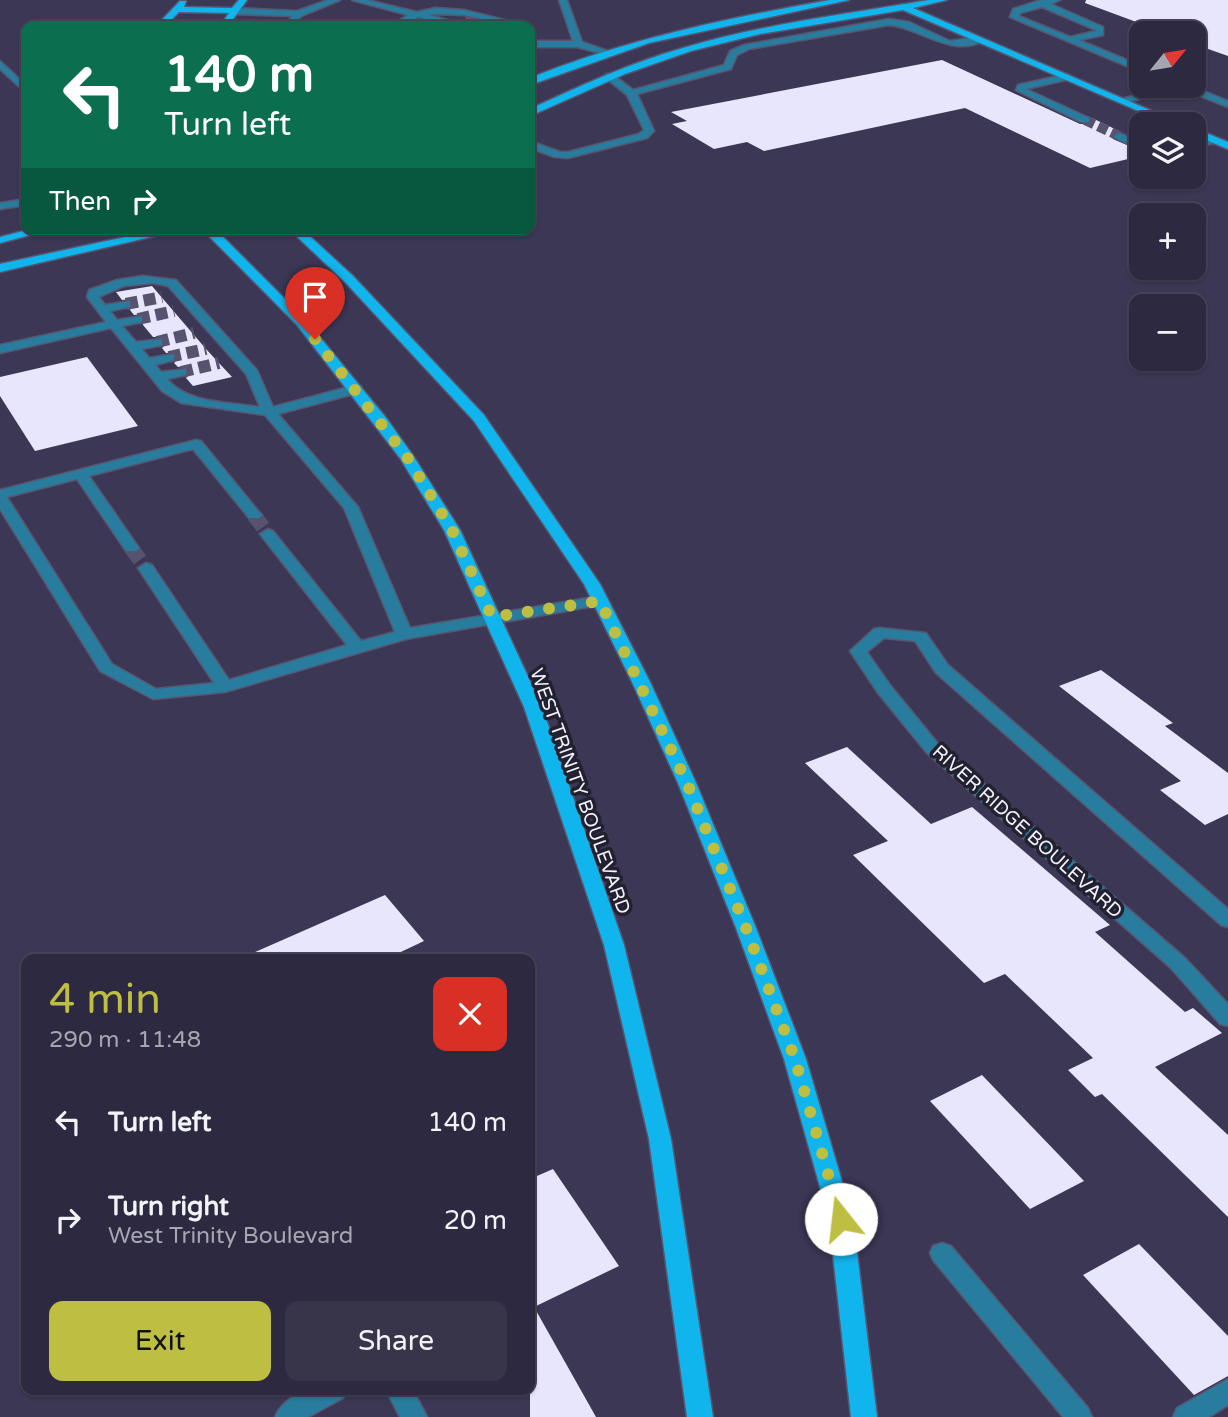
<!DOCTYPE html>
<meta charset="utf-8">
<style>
:root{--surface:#2c2940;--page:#38354b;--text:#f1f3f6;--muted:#a6a6b1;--line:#484559;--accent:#bebf42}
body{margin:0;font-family:"Varela Round",sans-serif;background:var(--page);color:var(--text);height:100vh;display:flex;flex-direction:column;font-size:26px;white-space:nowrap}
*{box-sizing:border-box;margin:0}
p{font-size:23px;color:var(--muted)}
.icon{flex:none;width:38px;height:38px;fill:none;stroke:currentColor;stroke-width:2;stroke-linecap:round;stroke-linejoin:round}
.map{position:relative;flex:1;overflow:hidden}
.side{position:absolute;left:21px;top:954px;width:514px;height:441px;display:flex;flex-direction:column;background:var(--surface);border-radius:14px;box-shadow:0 2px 5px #0004,0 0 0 2px var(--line)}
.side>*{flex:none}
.hud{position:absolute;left:21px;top:21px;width:514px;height:214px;border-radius:14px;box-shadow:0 2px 5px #0004,0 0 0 2px var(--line);background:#0b6e4f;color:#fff;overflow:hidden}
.needle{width:46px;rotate:60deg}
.fabs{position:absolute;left:1129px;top:21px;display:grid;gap:14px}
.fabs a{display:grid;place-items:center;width:77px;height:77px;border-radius:14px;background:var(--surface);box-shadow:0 2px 5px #0004,0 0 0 2px var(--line);font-size:35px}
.pin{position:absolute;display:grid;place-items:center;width:60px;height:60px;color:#fff;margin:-72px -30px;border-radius:50% 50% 50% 0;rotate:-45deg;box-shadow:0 0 7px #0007}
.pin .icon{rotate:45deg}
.me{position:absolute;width:77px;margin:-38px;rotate:344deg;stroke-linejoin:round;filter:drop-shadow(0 0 5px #0008)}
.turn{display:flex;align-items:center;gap:24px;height:147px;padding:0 28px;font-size:32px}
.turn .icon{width:91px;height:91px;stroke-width:2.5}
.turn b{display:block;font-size:49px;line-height:60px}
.then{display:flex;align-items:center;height:66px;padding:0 28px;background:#0003;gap:14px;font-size:26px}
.round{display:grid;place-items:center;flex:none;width:74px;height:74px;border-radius:14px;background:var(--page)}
.overview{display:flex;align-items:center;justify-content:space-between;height:119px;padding:0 28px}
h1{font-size:42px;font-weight:600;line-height:52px;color:var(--accent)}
.primary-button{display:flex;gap:14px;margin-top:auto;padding:14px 28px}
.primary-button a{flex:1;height:80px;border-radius:14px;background:var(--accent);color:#111;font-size:28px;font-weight:600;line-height:80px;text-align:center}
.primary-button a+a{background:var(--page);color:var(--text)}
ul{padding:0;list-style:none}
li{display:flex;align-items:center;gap:21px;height:98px;padding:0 28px}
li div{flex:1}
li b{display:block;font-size:26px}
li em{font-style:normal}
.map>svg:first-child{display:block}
</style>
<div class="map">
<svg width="1228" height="1417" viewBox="0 0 1228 1417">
<rect width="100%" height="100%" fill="#3b3755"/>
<g fill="#e8e6fc">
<path d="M1086,0h142v56l-34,-12v-11h-28l-81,-30z"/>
<path d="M942,60l138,64h11l1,-6 27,13 -8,4 2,4 28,12v5l-51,12 -125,-60 -201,43 -17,-9 -33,7 -42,-25 15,-3 -16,-9z"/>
<path d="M152,286l54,63 26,28 -39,9 -7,-8 3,-3 -1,-8h-10l-4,-4 3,-3 -1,-8 -10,1 -4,-5 3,-3 -1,-8h-11l-10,-12 1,-11 -10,1 -4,-5 2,-11 -10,1 -6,-8z"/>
<path d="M87,357l51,69 -103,25 -35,-55v-19z"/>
<path d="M1101,670l72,53 -8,3 63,47v41l-23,11 -45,-35 21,-9 -122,-95z"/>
<path d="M847,747l84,77 41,-17 138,118 -15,7 90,80 8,-4 29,25 -67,34 73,68v82l-126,-123 -7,3 -27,-27 25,-12 -88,-84 -21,9 -131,-128 35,-14 -83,-78z"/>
<path d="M385,895l39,46 -38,18h-147z"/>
<path d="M982,1075l102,106 -54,28 -100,-108z"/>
<path d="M553,1169l66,97 -85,41 62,110h-66v-238z"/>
<path d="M1139,1244l89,92v40l-34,19 -111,-120z"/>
</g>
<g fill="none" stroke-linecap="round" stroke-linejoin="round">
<g stroke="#57536e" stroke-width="10" stroke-dasharray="10 4.5" stroke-linecap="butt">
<path d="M465,19l16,4"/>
<path d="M1085,120l34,16"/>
</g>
<g stroke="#57536e" stroke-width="12" stroke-dasharray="12 6" stroke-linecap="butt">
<path d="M126,304l36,-7"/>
<path d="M138,319l36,-8"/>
<path d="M157,342l37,-9"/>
<path d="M169,357l37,-8"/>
<path d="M181,372l38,-9"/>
</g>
<g stroke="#57536e" stroke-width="15" stroke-dasharray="15 8" stroke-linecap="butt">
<path d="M254,515l14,19"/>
<path d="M131,548l15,20"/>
</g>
<defs>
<g id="minor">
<path d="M328,0h12l-39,16 -8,10h-8l7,-10 -59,-2 -4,-3 4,-3 64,3z"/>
<path d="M352,0h15l50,12 18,-4 29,2 49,12 -1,4h-8v-2l-40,-9 -29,-1 -6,1 29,8 -4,3 -36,-9 -17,9h-10l17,-11z"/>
<path d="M559,0h8l15,42 26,9v4l-31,-8h-47v-6h43z"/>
<path d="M1041,0h19l-9,4 52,23v8l-24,5 62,26v6l-131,-55 3,-8zM1042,7l54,23v1l-26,6 -51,-21 1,-3z"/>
<path d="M889,19l20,3 41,19 30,-4 5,3c-33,19 -64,-12 -96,-15l-140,24 -12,6 -6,14 -94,25 17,37 -7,7 -79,20 -13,-1 -25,-9v-7l30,11h8l71,-18 5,-4 -17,-35 -21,-17v-4h6l21,16 91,-25 6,-14 14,-6z"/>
<path d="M0,61l26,24v8l-26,-24z"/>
<path d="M1067,74l5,3 -2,2 -44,10 63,29v4h-8l-65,-32 2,-5z"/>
<path d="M1172,86h19l37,15v6l-45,-18 -61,14 -5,-3z"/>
<path d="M1119,133l22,9v7l-26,-11 -1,-2z"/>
<path d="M1214,137l5,3 -1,2 -24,6v-6z"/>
<path d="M26,199v6l-26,4v-6z"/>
<path d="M143,276l33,4 81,90 16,37 83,-22 5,1v6l-83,22 80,93 52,121 190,-32 6,2 2,3 -2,3 -200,35 -181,53 -72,7 -53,-28 -100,-162v-19l196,-50 5,1 58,71 3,3 -3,3h-10l-56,-69 -104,27 50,72 -3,3h-10l-49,-72 -70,18 105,167 44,25 58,-6 -76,-115 8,-5 6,2 77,115 118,-35 -87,-111 8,-5 5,2 88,110 34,-9 -51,-124 -79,-93 -84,-12 -19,-12 -51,-63 -111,25v-8l106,-23 -19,-25 2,-7 28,-10zM153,283l15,3 78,88 14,33c-31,-5 -72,-3 -93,-28l19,-4v-6l-25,3 -6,-7 19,-5v-6l-25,4 -7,-9 20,-4v-6l-26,3 -14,-16 20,-4v-6l-25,4 -7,-9 20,-4v-6l-25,4 -6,-8 25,-11z"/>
<path d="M880,628l46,5 22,32 280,244v18l-7,-2 -285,-252 -21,-32 -31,-3 -17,14 23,33 49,60 246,213 43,46v22l-8,-2 -49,-56 -244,-215 -49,-60 -28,-42 24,-22z"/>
<path d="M942,1243l9,3 137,162 4,9h-29l-130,-157 -3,-7 3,-7z"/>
<path d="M1228,1379v26l-19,12h-36l4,-9z"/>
<path d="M307,1390h40l-4,8 -35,19h-33c6,-14 19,-22 32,-27z"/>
<path d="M386,1390h27l14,27h-27z"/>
</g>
<g id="major">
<path d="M239,0h8l-19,26h-8l9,-13 -50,-1 -14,14h-9l24,-25h6l-2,6 48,1z"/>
<path d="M830,0h19l-200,43 -119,42v-7c97,-39 198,-60 300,-78z"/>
<path d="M929,0h18l-34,8 269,116h-13l-266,-114 -143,24 -69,17 -66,23 -95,42v-7c50,-23 100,-46 153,-61 80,-24 164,-34 246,-48z"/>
<path d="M1194,128l34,14v7l-34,-14z"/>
<path d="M31,229h22l-53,14v-6z"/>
<path d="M162,229h23l-185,43v-8z"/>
<path d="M202,229h13l90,90 82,100 27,38 46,73 82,177 82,238 47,194 42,278h-26l-38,-278 -45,-194 -80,-238 -80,-177 -44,-72 -103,-133z"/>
<path d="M289,229h13l51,47 131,139 116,169 51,100 45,99 60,145 50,131 47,160 24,198h-26l-22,-198 -45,-160 -48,-131 -58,-145 -45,-99 -49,-100 -110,-163 -129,-139z"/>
</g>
</defs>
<use href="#minor" stroke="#585570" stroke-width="3"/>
<use href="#major" stroke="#585570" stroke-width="3"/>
<use href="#minor" fill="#287c9e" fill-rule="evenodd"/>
<use href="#major" fill="#11b5ed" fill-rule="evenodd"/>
</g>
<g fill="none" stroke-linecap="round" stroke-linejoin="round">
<path stroke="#bebf42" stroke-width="12" stroke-dasharray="0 21.6" d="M315,339l92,118 45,73 40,87 108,-16 87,182 59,145 49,131 46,160"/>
</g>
<g text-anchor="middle" stroke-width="7" stroke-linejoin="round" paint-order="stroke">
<g font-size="19" fill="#f3f2fe" stroke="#22212f">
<text transform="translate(581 791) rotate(70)" y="7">WEST TRINITY BOULEVARD</text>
<text transform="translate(1028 831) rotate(42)" y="7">RIVER RIDGE BOULEVARD</text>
</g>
</g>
</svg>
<div class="fabs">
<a><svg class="needle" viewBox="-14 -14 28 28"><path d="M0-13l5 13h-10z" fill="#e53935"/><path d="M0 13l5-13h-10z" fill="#a6a6b1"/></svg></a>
<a><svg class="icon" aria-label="layers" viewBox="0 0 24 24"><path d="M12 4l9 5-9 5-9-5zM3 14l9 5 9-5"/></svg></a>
<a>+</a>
<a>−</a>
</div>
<div class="pin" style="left:315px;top:339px;background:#d93025"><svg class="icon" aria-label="arrive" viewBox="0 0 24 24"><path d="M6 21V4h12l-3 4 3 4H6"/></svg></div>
<svg class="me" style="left:841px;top:1219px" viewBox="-20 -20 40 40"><circle r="19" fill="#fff"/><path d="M0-13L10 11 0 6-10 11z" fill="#bebf42"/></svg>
<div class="hud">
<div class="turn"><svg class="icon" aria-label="left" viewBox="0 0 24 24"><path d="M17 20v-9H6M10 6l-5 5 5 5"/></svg><div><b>140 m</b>Turn left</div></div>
<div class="then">Then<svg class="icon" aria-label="right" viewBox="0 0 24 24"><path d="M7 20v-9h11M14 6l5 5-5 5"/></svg></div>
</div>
<section class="side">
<div class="overview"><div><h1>4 min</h1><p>290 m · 11:48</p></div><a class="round" style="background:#d93025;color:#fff"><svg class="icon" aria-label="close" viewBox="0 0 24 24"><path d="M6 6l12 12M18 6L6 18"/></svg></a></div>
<ul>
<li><svg class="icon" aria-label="left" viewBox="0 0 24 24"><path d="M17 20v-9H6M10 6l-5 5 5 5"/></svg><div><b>Turn left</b></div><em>140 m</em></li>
<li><svg class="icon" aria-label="right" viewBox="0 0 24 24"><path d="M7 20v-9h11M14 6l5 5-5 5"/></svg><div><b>Turn right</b><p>West Trinity Boulevard</p></div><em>20 m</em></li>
</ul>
<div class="primary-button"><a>Exit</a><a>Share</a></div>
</section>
</div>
